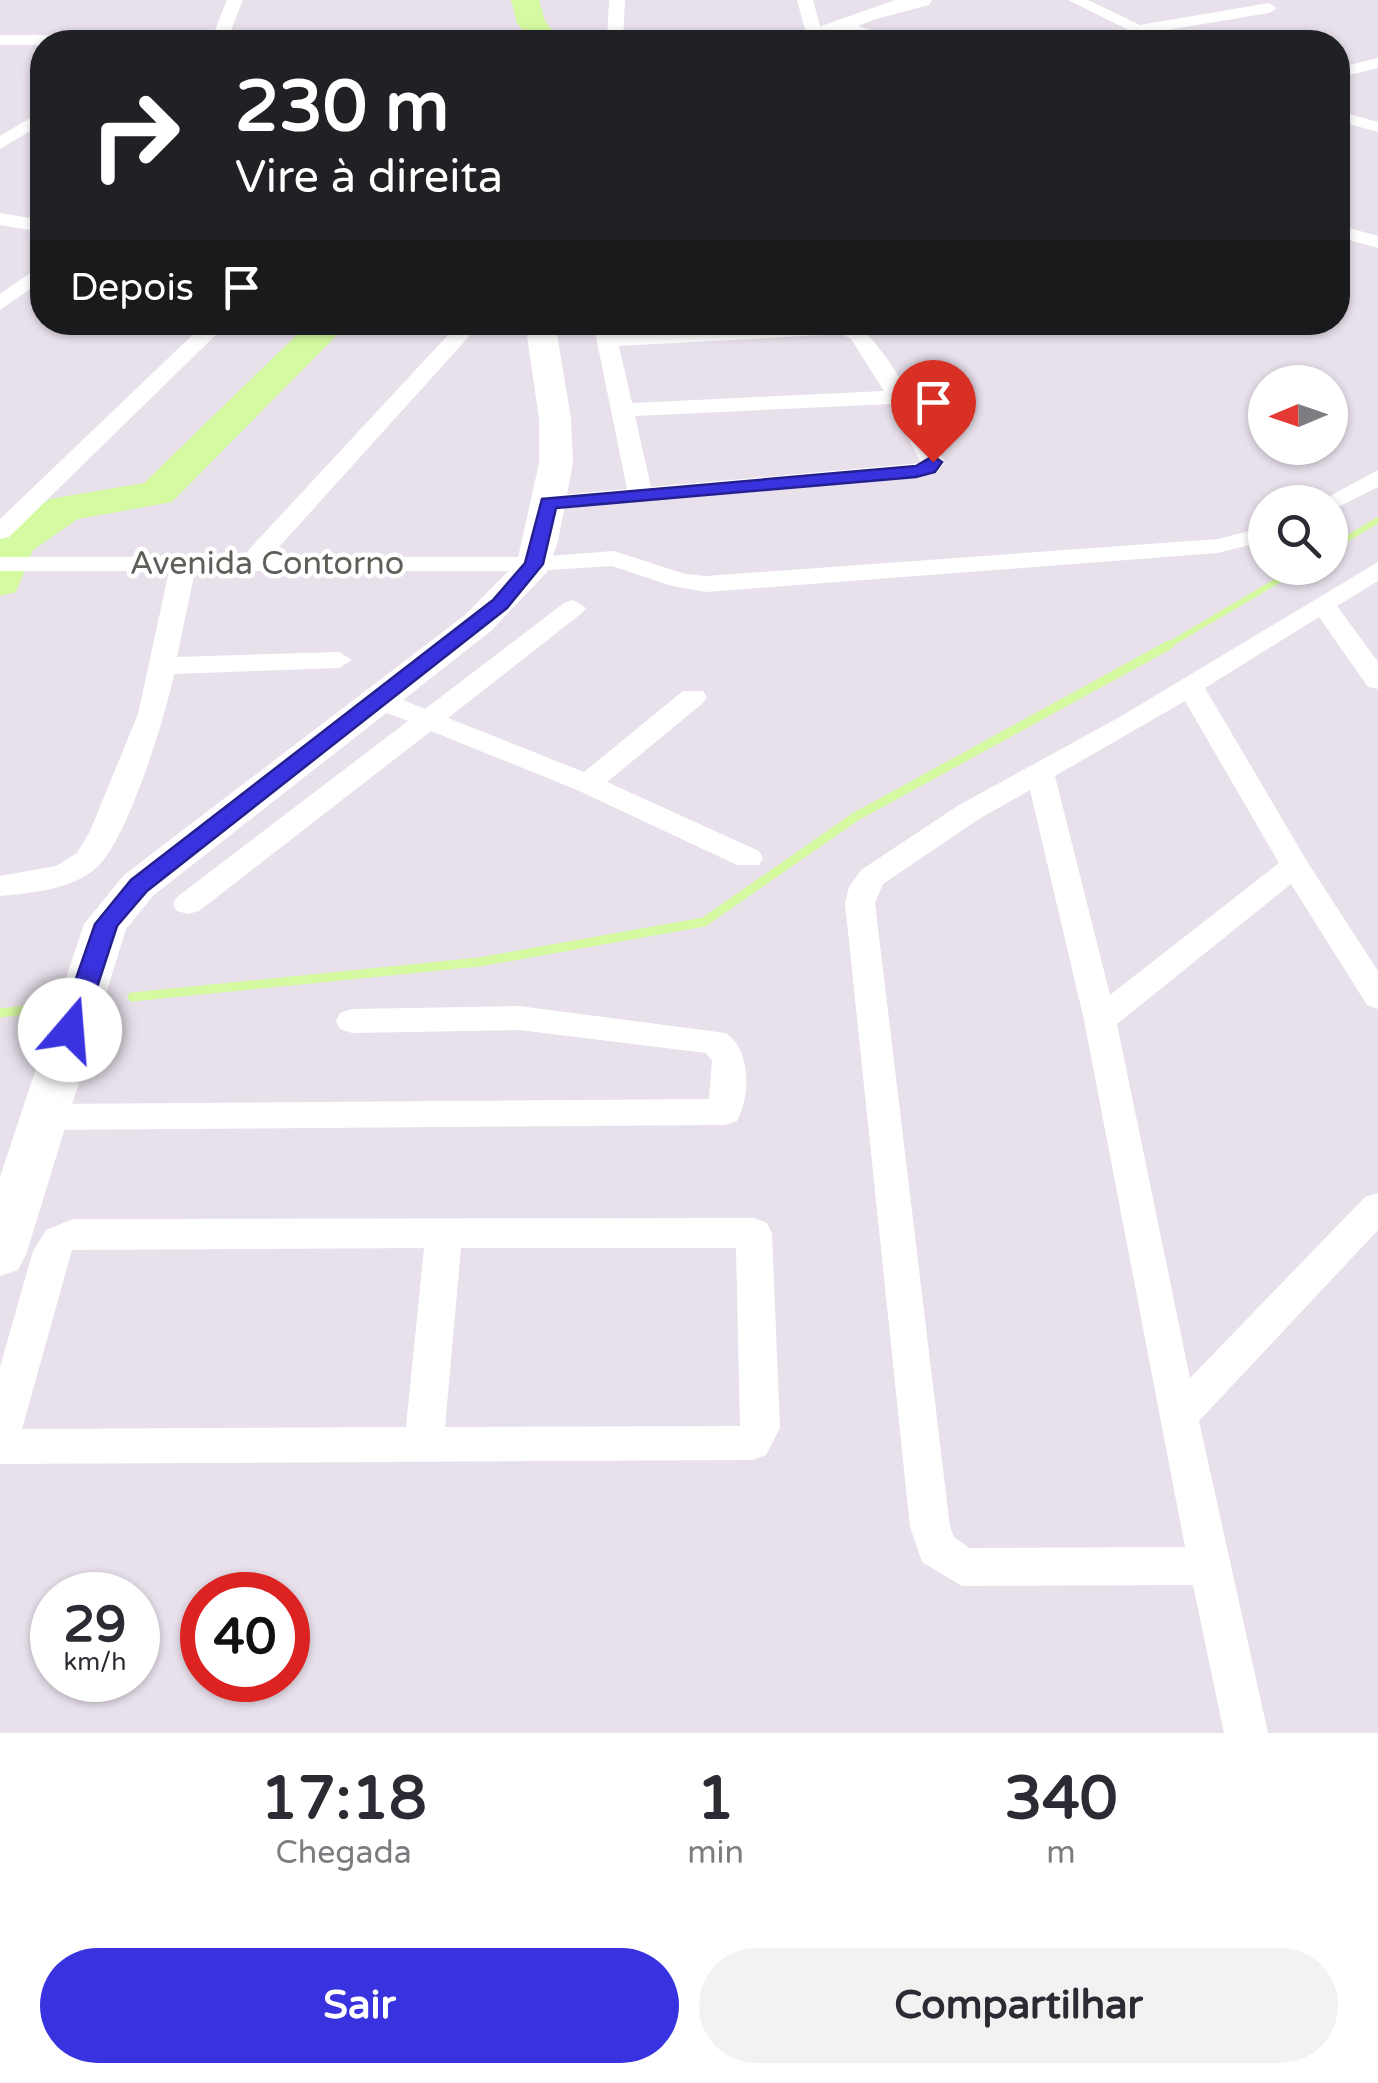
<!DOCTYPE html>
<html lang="pt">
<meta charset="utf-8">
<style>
:root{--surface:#fff;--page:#f2f2f3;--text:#2b2b33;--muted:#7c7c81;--accent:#3932df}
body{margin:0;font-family:"Varela Round",sans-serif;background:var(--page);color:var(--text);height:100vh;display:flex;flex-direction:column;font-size:38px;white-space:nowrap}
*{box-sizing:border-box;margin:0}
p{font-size:32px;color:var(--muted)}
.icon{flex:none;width:55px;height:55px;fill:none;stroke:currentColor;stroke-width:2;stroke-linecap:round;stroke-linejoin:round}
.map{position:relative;height:1733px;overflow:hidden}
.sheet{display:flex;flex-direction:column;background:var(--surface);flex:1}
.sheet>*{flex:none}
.guide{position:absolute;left:30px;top:30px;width:1320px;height:305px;border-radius:40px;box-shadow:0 2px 8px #0004;background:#202124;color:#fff;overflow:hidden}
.needle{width:65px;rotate:268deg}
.controls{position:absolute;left:1248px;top:365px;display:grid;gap:20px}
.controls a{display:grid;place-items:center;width:100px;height:100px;border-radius:50%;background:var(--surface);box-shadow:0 2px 8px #0004;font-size:50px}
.speed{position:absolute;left:30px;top:1572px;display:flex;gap:20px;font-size:50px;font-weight:700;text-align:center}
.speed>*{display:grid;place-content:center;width:130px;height:130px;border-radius:50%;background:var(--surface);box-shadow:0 2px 8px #0004;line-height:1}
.speed small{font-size:25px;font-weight:400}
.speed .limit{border:15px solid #d22;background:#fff;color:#111}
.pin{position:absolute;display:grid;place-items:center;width:85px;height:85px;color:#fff;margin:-102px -42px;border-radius:50% 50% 50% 0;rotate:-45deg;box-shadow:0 0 10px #0007}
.pin .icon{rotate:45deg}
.me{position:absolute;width:110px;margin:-55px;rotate:18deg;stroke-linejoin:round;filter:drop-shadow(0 0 8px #0008)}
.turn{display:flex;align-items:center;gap:35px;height:210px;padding:0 40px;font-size:45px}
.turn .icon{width:130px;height:130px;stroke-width:2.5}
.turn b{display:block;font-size:70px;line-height:85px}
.then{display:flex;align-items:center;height:95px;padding:0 40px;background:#0003;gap:20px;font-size:38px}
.eta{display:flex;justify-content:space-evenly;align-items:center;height:170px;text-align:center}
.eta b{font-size:60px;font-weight:700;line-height:70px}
.button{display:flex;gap:20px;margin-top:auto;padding:20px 40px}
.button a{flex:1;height:115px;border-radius:60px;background:var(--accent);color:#fff;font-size:40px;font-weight:700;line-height:115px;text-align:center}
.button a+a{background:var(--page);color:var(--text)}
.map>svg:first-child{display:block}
</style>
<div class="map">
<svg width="1378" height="1733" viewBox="0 0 1378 1733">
<rect width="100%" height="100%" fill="#e8e0eb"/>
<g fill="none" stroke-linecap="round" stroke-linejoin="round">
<g stroke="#d6faa1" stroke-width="6">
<path d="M1330,549l48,-29"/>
<path d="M1165,647l134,-79"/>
</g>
<g stroke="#d6faa1" stroke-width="9">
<path d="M132,997l347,-35 225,-40 151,-105 314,-172"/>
<path d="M0,1013l33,-4"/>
</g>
<g fill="#d6faa1" fill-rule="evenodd">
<path d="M511,0h28l6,21 16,21h-29l-15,-19z"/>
<path d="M310,322h40l-178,180 -94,17 -45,31 -17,42 -16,4v-63l50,-34 94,-16z"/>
</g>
<g fill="#fff" fill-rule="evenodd">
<path d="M227,0h16l-14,35 250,-1 36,3 8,5 -523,3v-10h213z"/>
<path d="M609,0h16l-2,42h-16z"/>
<path d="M797,0h16l10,37 -2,3 -14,-3z"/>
<path d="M1068,0h20l52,25 129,-22 8,5 -8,5 -114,19 8,6 -10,4z"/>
<path d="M839,21l65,18 2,3h-25l-48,-13 -2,-3z"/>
<path d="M1378,58v10l-40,10v-10z"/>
<path d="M42,111v13l-42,25v-13z"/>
<path d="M1338,111l40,11v10l-40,-11z"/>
<path d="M0,213l42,7v12l-42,-7z"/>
<path d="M1338,225l40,11v12l-40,-11z"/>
<path d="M42,265v16l-42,29v-16z"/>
<path d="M206,322h23l-220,215 -9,2v-20z"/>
<path d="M460,322h22l-212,235h264l80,-6 71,23 21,2 512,-37 47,-12v14l-47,12 -512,39 -34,-6 -60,-20 -78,5h-339l-18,86 162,-5 13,8 -13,8 -165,6c-8,41 -47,168 -78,194 -25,22 -65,25 -96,28v-20l56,-10 21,-13 13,-22 48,-117 31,-143h-169v-14h242z"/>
<path d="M593,322h21l2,11 237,-10c35,21 72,102 92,139l-8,11 -21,5 -376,30 -4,-5 4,-5 8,-2 79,-7zM842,334l9,5 33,52 -252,12 -13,-57zM891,404l30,59 -270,24 -16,-71z"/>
<path d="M1378,470v17l-48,24v-9h-11z"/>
<path d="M1378,562v19l-41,25 41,56v27l-10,-2 -49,-70 -114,71 103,175 70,108v38l-11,-4 -76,-121 -174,140 73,354 175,-181 13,-4v37l-179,191 69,312h-44l-31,-148 -231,1 -40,-24 -12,-35 -65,-624 4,-16 12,-17 98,-65 159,-87zM1185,701l94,162 -169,132 -55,-219zM1030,790l54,230 101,527 -216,1 -15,-11 -4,-10 -75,-624 8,-19 96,-65z"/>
<path d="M573,600l13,8 -4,5 -134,105 136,54 99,-81h20l4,6 -4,6 -96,79 152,69 4,7 -4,7h-22l-160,-75 -146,-59 -232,180 -11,3 -11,-3 -4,-7 4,-7 231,-176 -39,-15 -4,-6 4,-6h20l36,15 139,-106z"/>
<path d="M519,1006l207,27c25,17 25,63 11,88l-12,4 -682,5 -12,-4 -5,-9 5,-9 12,-4 666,-5 3,-38 -6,-8 -187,-23 -167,3 -12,-4 -4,-8 4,-8 12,-4z"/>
<path d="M754,1218l13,5 5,10 8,195 -14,27 -14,5 -752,4v-97l33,-116 13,-21 27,-11zM424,1248l-18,179 -384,2 50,-179zM461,1248h275l4,178 -295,1z"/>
</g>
<g fill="#fff" fill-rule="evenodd">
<path d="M895,0h37l-3,5 -53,14 -59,23h-31l4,-5z"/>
<path d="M525,322h30l16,97 2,44 -15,78 -11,31 -56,59 -337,264 -28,34 -100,326 -8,15 -18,6v-99l84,-253 40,-49 341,-260 52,-53 22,-99v-44z"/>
</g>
</g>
<path fill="#3932df" stroke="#252091" stroke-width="2.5" d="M933,456l9,6 -7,10 -19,5 -360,31 -13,56 -36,44 -360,283 -30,35 -34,104 -4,6h-17l-4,-6 37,-106 36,-44 362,-280 32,-37 17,-64 374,-33z"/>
<g text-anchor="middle" stroke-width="9" stroke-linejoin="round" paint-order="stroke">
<g font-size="32" fill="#5c6059" stroke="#fff">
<text x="267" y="574">Avenida Contorno</text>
</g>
</g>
</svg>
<div class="controls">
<a><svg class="needle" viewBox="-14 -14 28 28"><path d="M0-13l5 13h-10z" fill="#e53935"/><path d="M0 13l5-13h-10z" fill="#7c7c81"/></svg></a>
<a><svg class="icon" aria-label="search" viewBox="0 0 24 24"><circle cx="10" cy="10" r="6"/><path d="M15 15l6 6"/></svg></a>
</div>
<div class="speed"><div>29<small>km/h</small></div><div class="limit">40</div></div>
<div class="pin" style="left:933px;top:462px;background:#d93025"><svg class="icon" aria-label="arrive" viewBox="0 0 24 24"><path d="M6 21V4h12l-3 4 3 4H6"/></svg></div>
<svg class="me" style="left:70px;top:1030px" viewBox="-20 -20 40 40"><circle r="19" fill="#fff"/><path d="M0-13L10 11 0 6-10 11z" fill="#3932df"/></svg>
<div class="guide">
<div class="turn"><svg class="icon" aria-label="right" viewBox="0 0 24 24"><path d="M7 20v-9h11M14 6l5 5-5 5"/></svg><div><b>230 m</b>Vire à direita</div></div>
<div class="then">Depois<svg class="icon" aria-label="arrive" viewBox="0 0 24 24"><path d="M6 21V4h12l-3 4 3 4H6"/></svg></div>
</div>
</div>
<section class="sheet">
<div class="eta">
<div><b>17:18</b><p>Chegada</p></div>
<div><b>1</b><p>min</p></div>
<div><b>340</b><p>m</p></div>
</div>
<div class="button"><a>Sair</a><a>Compartilhar</a></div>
</section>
